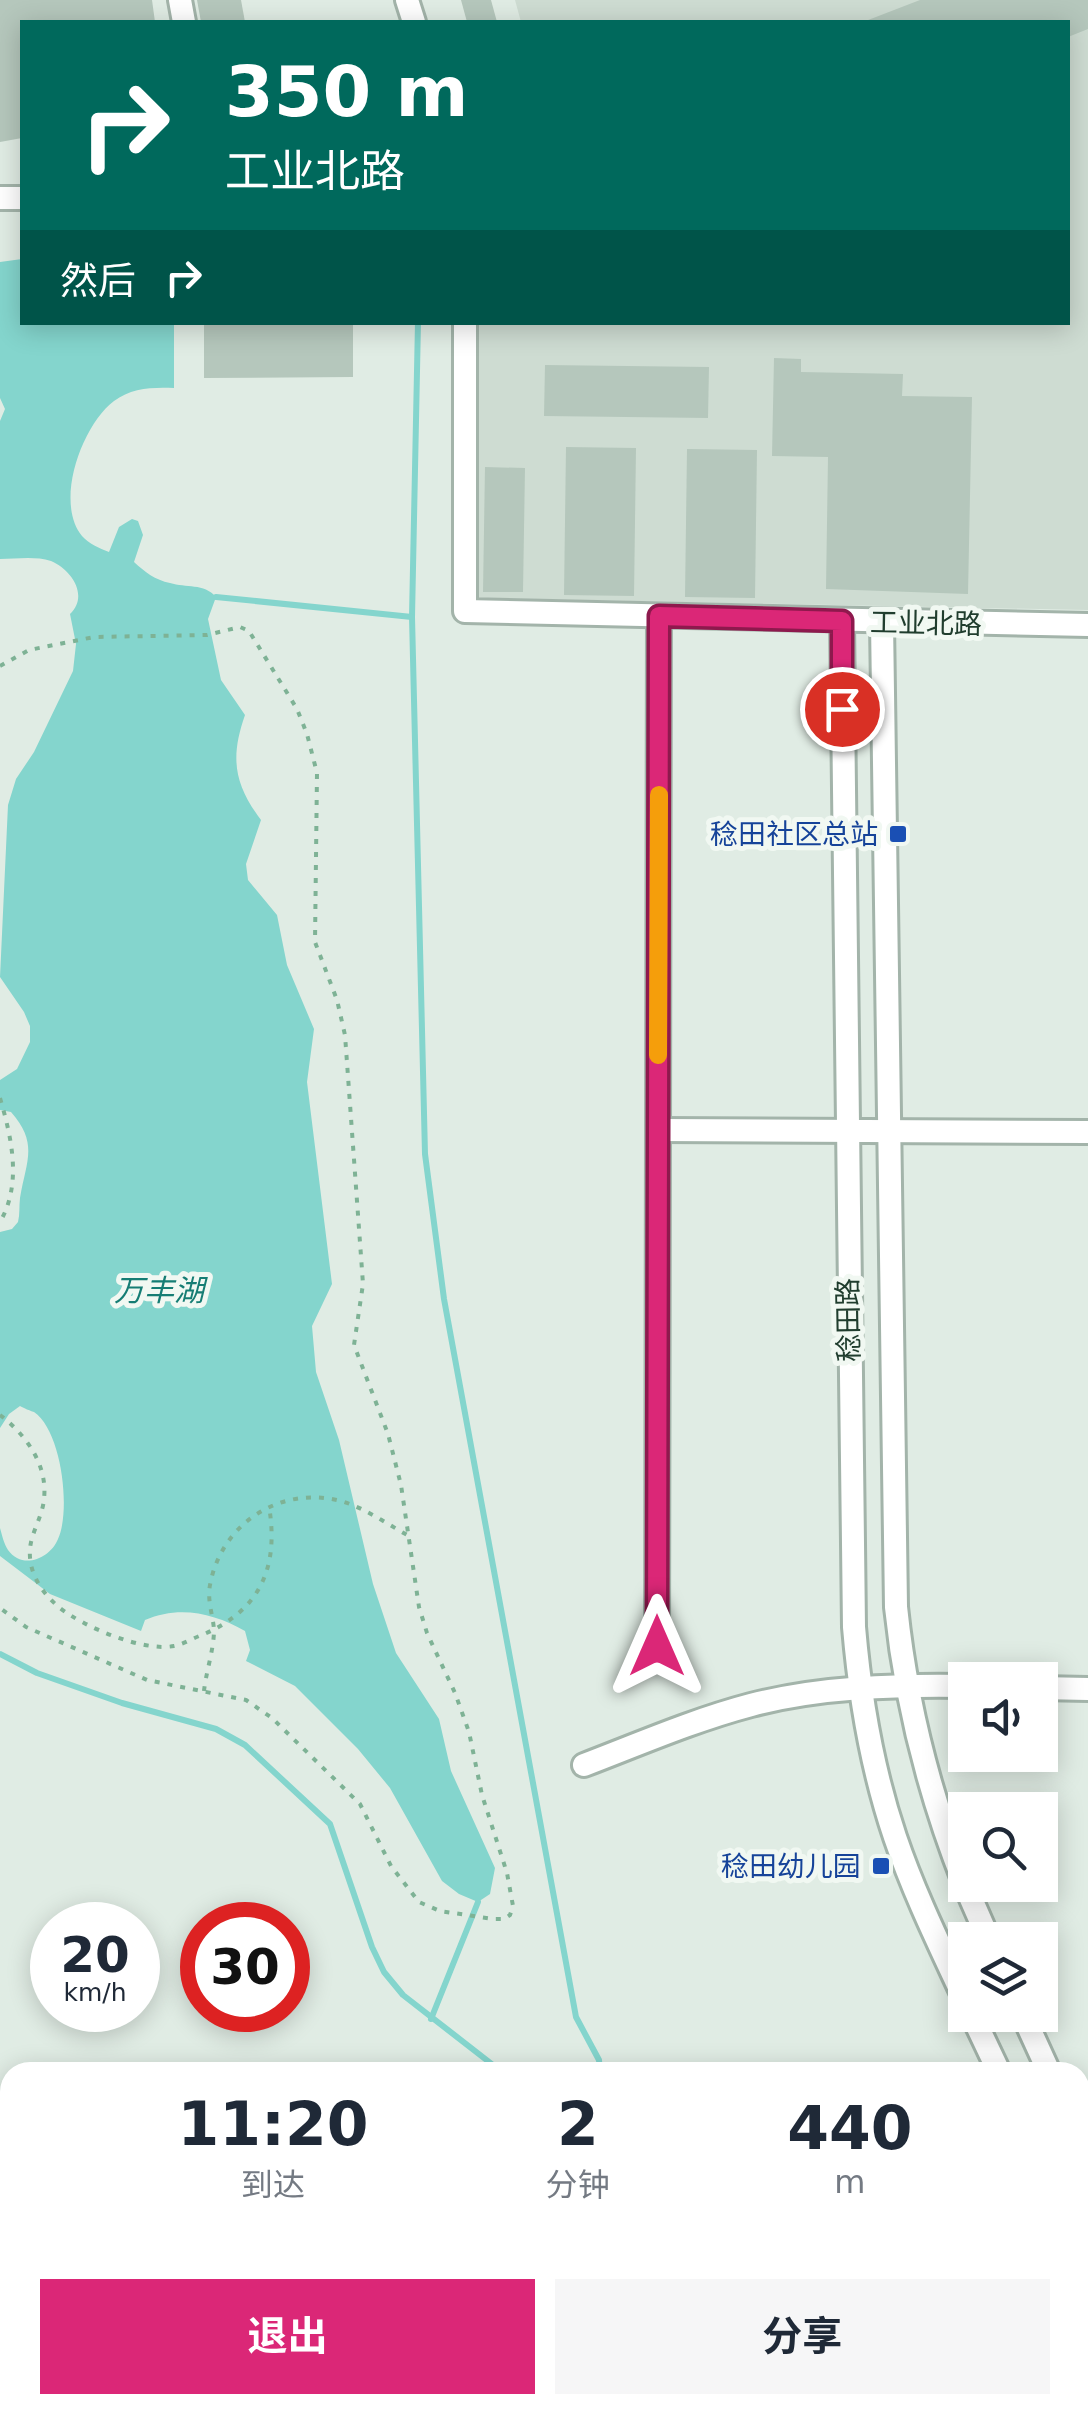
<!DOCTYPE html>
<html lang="zh">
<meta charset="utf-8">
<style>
:root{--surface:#fff;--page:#f6f6f7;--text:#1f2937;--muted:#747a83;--accent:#db2777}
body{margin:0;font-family:"DejaVu Sans","Noto Sans SC",sans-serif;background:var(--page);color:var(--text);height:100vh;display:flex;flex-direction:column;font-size:38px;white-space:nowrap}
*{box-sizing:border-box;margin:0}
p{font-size:32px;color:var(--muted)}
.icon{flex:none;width:55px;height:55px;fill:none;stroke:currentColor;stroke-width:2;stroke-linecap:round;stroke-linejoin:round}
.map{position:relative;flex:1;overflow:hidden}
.side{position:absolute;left:0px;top:2062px;width:1090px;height:352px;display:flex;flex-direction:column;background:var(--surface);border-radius:30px 30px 0 0;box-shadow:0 5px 25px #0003}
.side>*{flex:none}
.banner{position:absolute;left:20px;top:20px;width:1050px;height:305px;border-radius:0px;box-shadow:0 5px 25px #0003;background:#00695c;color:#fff;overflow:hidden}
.buttons{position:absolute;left:948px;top:1662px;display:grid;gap:20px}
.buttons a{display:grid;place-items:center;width:110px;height:110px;border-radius:0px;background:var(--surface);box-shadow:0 5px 25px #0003;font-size:50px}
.speed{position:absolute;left:30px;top:1902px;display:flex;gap:20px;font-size:50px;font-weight:700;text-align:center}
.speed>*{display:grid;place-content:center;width:130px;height:130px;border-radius:50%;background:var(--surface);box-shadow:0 5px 25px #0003;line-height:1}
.speed small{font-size:25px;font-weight:400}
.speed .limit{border:15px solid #d22;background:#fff;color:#111}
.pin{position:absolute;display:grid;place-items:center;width:85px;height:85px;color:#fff;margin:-42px;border:5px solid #fff;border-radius:50%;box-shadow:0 2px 10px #0007}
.me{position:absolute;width:110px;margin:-55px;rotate:0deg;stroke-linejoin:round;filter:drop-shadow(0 0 8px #0008)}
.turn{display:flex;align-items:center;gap:35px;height:210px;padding:0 40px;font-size:45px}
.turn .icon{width:130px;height:130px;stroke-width:2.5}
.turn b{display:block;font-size:70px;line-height:85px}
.then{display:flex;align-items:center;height:95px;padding:0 40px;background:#0003;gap:20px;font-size:38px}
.eta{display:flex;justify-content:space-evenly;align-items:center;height:170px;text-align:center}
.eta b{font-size:60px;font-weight:700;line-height:70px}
.button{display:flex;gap:20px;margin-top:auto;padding:20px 40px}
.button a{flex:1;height:115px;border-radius:0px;background:var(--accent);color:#fff;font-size:40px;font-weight:700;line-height:115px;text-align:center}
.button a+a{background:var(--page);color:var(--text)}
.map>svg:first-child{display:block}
</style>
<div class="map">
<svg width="1088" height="2413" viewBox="0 0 1088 2413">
<rect width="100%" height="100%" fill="#e0ece4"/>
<path fill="#cedcd2" d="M515,0h573v610l-611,-12 -5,-275 596,-1v-300h-547z"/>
<path fill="#84d5cd" d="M22,259v63l152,1v65c-21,-1 -43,0 -60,13 -32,24 -60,101 -32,135 7,8 17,12 27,16l10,-25 13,-8 6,2 5,14 -9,27c11,10 21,18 36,21 16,5 34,0 46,14l-8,22 13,61 24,35c-15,43 -11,69 16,105l-15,44 2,16 29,35 10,50 27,64 -7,53 25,202 -20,42 4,46 23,68 34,144 23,69 43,66 12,52 44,97 -5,26 -12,8 -19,-8 -17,-13 -52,-93 -32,-39 -63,-63 -49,-25 4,-11 -5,-19c-31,-18 -66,-26 -100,-11l-4,11 -91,-37 -50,-38v-28c2,7 4,16 8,22 14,20 42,9 50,-11 13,-28 4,-108 -24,-127 -1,0 -13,-5 -14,-6l-11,8 -9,14v-196l12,-3 6,-7c2,-8 1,-16 2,-24 6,-37 19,-54 -9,-86l-11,-2v-30l17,-11 13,-27v-16l-6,-14 -24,-35 8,-172 8,-26 18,-27 39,-81 3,-27 -6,-30c19,-18 2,-44 -19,-53 -16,-5 -35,-2 -51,-2v-138l5,-12 -5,-11v-136z"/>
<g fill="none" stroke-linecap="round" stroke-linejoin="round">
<g stroke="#84d5cd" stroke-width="6">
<path d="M418,322l-6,295 13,537 19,145 132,718 23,43 1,12"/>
<path d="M216,597l196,20"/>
<path d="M0,1654l37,19 85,30 94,26 29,16 85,79 42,123 12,25 19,23 99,77"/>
<path d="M431,2019l47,-117"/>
</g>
</g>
<g fill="#b5c7bc">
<path d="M0,0h152l3,22h-133v116l-22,4z"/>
<path d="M197,0h44l4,22h-44z"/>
<path d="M461,0h30l6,22h-30z"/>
<path d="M920,0h168v29l-20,8v-15h-205z"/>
<path d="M204,322h149v55l-149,1z"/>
<path d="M774,358l27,1v13l102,2 -1,22 70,1 -4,197 -142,-5 2,-132 -56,-1z"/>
<path d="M545,365l164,2 -1,51 -164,-2z"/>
<path d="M566,447l70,1 -2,148 -70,-1z"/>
<path d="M687,449l70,1 -2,148 -70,-1z"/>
<path d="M485,467l40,1 -2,124h-40z"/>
</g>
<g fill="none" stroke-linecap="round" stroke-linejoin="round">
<defs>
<g id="minor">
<path d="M180,0l4,22"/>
<path d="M407,0l7,22"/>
<path d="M0,198h22"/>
<path d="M465,322v289l623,14"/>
<path d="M842,621l12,1006c6,71 18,142 41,210 19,56 45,109 70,163"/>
<path d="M882,622l14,985c10,97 33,187 69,278"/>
<path d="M658,1130l430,2"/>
<path d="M657,1646l2,-1030"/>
<path d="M1040,1688l48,1"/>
<path d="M584,1765c55,-21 110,-45 167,-60 69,-18 143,-20 214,-19"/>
<path d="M965,1885l24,55"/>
<path d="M972,2015l27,57"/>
<path d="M1023,2015l26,57"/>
<path d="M1080,2155l8,30"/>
<path d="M1080,2344l8,-32"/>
<path d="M1010,2413l3,-8"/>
<path d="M1053,2413l3,-8"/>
</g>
</defs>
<use href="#minor" stroke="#a3b4aa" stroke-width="28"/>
<g stroke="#7eb295" stroke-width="4" stroke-dasharray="5 8" stroke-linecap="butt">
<path d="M0,666l29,-16 65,-13 113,-2 33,-8 9,4 48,78 10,25 10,39 -2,169 22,58 8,35 18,249 -9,61 34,89 13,51 18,122 8,26 28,60 14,39 13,63 25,78 6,33 -3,9 -6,4h-11l-53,-8 -21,-9 -28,-36 -31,-62 -88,-86 -26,-18 -99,-20 -121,-53 -26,-19"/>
<path d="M0,1098c12,41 22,86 0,124"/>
<path d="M0,1415c25,19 48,49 44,84 -1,12 -7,24 -11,36 -10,29 5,55 27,73 24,19 83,44 114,38 10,-2 19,-8 28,-11 59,-25 77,-68 67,-129"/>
<path d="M204,1691c2,-19 10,-42 10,-61 -1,-15 -7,-29 -4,-45 11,-61 70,-100 131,-84 24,7 46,23 68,35"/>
</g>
<use href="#minor" stroke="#fff" stroke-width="22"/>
</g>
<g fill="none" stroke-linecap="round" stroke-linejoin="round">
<defs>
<path id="route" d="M657,1646l2,-1030 183,5v88"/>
</defs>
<use href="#route" stroke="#8e194d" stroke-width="25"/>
<use href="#route" stroke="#db2777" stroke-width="18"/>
<path stroke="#f59e0b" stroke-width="18" d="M658,1055l1,-260"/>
</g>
<g fill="#1a4fb4" stroke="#f1f8f2" stroke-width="4">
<rect x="888" y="824" width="20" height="20" rx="5"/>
<rect x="871" y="1856" width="20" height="20" rx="5"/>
</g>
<g text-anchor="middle" stroke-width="10" stroke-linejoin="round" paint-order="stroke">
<g font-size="28" fill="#203d2e" stroke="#f1f8f2">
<text transform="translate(926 623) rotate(1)" y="10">工业北路</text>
<text transform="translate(848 1320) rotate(-91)" y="10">稔田路</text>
</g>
<g font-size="28" fill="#164399" stroke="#f1f8f2" text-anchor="end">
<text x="878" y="844">稔田社区总站</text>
<text x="861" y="1876">稔田幼儿园</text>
</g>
<g font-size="30" font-style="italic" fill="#167d74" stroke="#f1f8f2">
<text x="159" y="1301">万丰湖</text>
</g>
</g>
</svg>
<div class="buttons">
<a><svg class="icon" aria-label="sound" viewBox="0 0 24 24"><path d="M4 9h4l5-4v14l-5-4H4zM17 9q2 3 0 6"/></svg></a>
<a><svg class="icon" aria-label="search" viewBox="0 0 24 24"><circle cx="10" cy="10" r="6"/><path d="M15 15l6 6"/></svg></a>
<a><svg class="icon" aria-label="layers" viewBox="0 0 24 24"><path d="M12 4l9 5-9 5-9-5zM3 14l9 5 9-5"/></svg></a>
</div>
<div class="speed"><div>20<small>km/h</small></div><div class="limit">30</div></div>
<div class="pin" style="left:842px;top:709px;background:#d93025"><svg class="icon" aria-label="arrive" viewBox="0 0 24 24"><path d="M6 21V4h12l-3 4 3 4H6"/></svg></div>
<svg class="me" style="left:657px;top:1646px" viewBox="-20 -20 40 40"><path d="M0-17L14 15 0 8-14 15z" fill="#db2777" stroke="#fff" stroke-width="4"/></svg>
<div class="banner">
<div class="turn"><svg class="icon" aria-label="right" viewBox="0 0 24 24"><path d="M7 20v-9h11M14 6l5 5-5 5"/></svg><div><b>350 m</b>工业北路</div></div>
<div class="then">然后<svg class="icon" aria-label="right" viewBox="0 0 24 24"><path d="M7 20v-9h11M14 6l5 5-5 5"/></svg></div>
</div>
<section class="side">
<div class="eta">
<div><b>11:20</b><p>到达</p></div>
<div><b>2</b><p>分钟</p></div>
<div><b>440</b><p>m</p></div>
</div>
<div class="button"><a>退出</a><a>分享</a></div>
</section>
</div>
